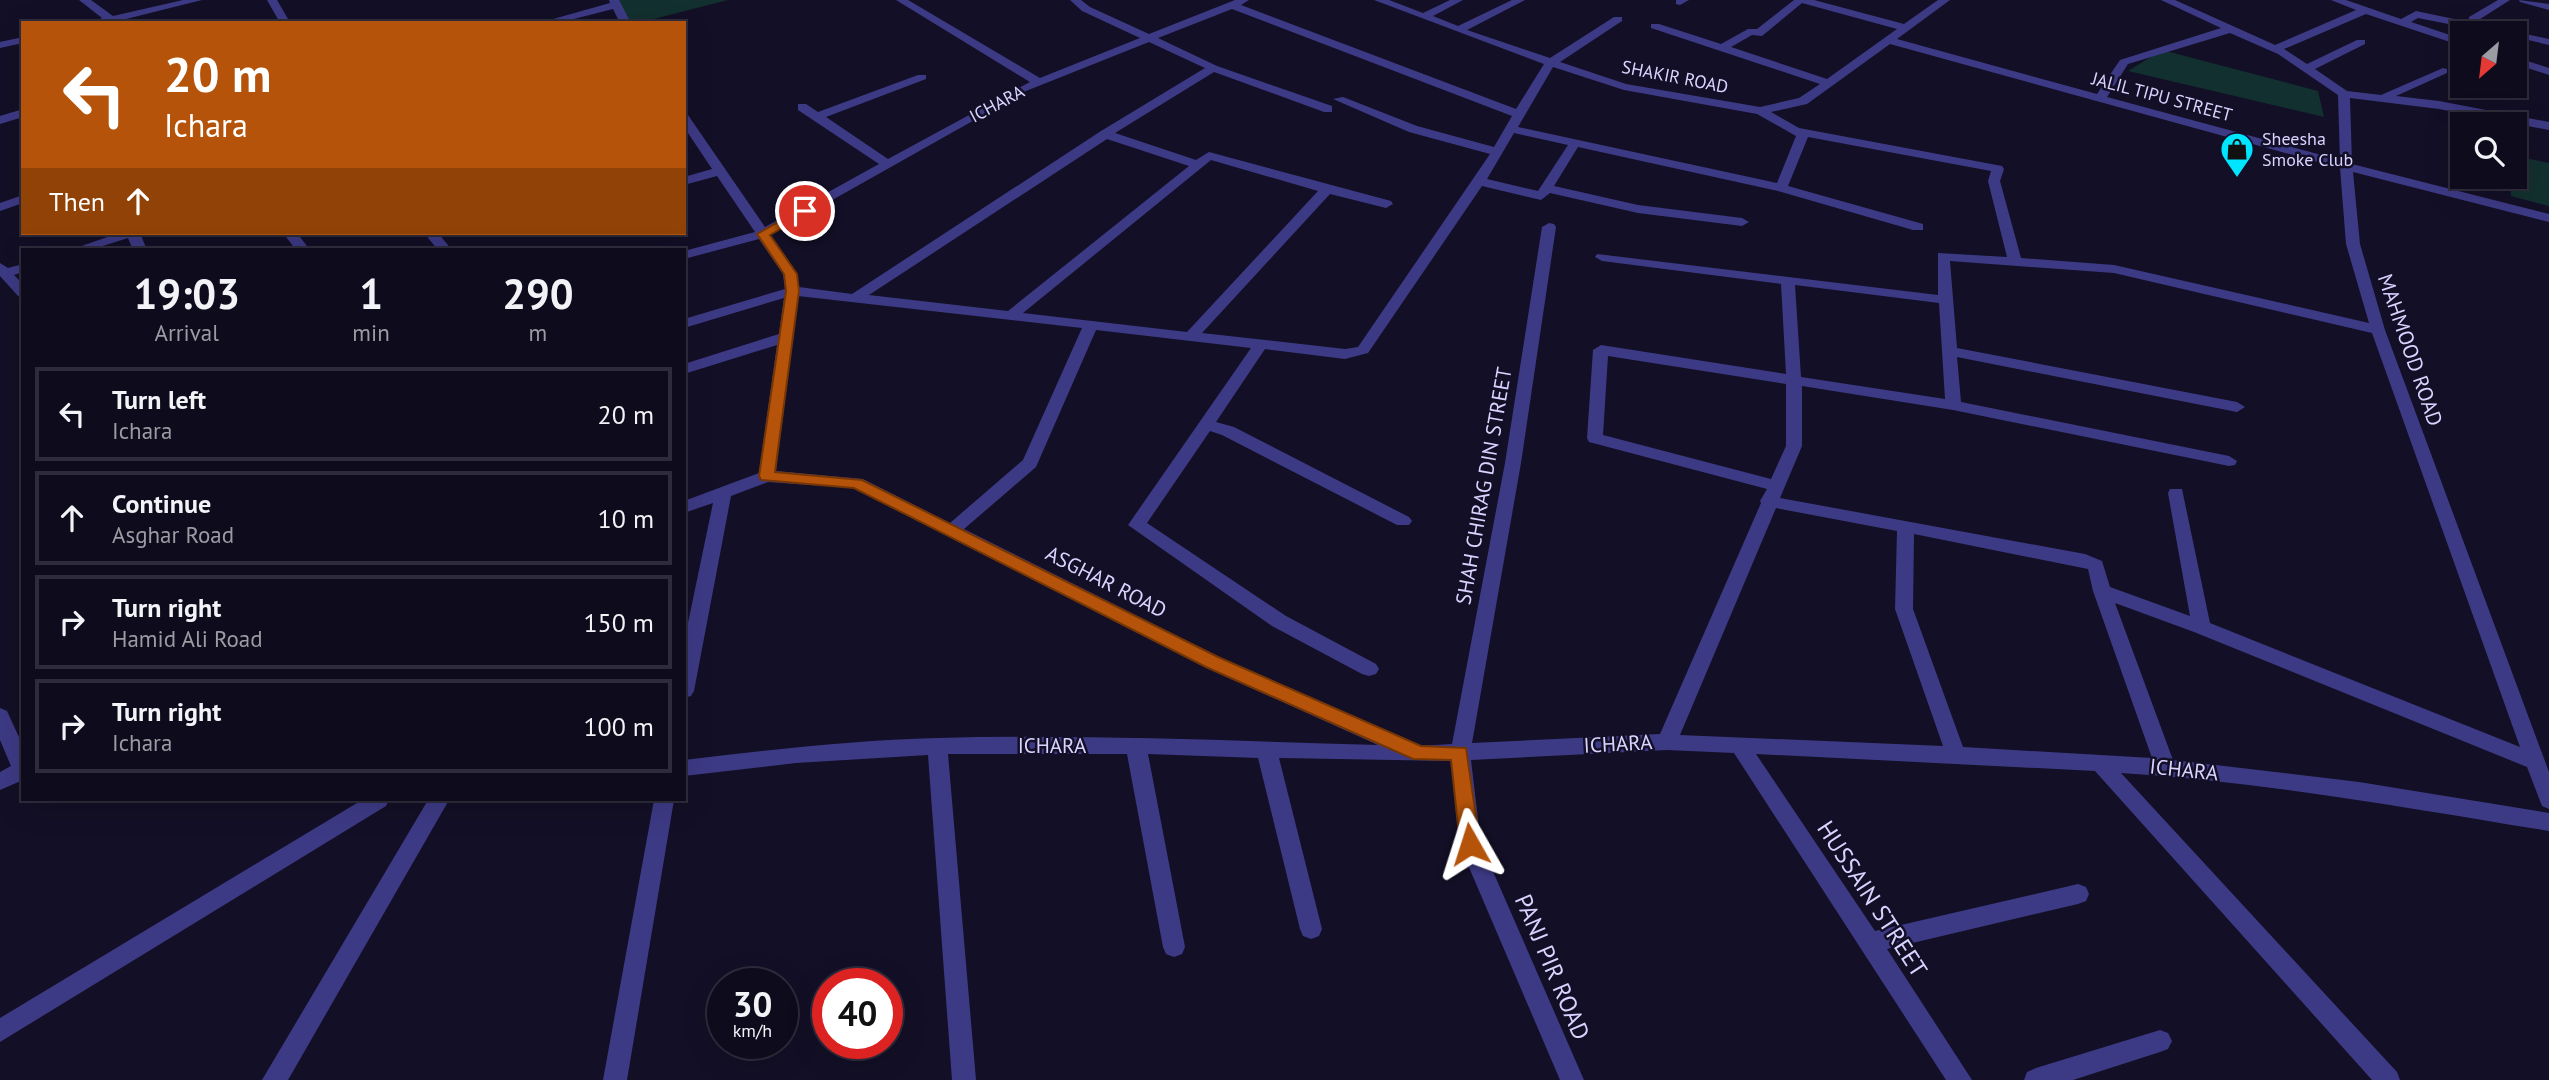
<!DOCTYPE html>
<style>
:root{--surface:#0e0b1c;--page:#171425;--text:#f1f3f6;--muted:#9b9ba3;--line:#2e2b3b}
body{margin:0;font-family:"PT Sans",sans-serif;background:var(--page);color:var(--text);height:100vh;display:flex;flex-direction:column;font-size:26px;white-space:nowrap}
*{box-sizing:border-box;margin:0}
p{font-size:23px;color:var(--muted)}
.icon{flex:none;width:38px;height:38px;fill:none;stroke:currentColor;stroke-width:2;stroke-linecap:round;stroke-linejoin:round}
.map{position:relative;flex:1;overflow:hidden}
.drawer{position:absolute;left:21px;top:248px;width:665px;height:553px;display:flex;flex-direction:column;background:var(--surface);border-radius:0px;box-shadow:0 7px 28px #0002,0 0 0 2px var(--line)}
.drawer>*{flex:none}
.guide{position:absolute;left:21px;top:21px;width:665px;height:214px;border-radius:0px;box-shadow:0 7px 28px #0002,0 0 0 2px var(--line);background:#b45309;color:#fff;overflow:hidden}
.needle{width:46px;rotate:208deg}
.controls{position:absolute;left:2450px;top:21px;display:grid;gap:14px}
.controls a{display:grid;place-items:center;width:77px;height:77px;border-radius:0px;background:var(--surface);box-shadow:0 7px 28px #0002,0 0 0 2px var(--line);font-size:35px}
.speed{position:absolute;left:707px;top:968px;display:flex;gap:14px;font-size:35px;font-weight:700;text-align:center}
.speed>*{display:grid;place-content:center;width:91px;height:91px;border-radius:50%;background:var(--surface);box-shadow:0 7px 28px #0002,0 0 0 2px var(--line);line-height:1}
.speed small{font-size:18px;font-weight:400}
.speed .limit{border:10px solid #d22;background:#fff;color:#111}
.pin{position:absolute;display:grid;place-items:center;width:60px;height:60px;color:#fff;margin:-30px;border:4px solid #fff;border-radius:50%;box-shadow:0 2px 7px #0007}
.me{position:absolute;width:77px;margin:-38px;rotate:354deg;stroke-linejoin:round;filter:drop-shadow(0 0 5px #0008)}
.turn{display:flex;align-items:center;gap:24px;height:147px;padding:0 28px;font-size:32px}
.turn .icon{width:91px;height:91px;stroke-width:2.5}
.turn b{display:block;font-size:49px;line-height:60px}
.then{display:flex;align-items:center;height:66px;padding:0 28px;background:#0003;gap:14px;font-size:26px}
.eta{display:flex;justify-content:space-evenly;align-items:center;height:119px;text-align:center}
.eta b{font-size:42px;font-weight:600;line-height:49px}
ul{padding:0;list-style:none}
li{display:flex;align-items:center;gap:21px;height:94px;margin:0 14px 10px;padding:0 14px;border:4px solid var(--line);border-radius:0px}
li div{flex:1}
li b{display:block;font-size:26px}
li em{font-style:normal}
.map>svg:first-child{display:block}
</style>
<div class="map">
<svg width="2549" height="1080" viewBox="0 0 2549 1080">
<rect width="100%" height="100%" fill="#130f26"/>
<g fill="#12302f">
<path d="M613,0h115l-90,23h-12z"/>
<path d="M2162,50l156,41 6,26 -196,-46z"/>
<path d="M2515,156l34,7v43l-38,-10 -1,-19h5z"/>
</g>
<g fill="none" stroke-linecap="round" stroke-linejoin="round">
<g fill="#3d3a85" fill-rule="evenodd">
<path d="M79,0h12l22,16 70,-16h19l-92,23h-20l12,-5z"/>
<path d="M267,0h10l11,19 -1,2h-8z"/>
<path d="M609,0h10l12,23h-11l-7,-14 -55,14h-19l71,-20z"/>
<path d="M896,0h12l132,78 100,-40 -58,-27 -12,-11h11l9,7 59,27 86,-34h14l-8,5 275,104 28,-45 -170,-64h15l34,13 27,-13h13l-30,16 25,10 54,-26h13l-58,30 83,28 64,-41h8v4l-62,41 66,22 134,23 39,-9 21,-14 -169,-56v-4h8l62,20 27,-15h9l37,-29h20l90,24 34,-24h12l-53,39 200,55 23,-34 101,-32 -60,-28h14l100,45 81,-35 -25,-10h15l55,19 15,-8 133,28v6l-34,-8v-4h-21l-76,-15 -7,4 51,17v7l-96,-32 -82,35 23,15 50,-24h8v4l-50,25 32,22 34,4 62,-27 4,1v4l-51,23 43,5 110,21v8l-110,-21 -89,-11 2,66 197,50v8l-196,-50 7,72 25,86 164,442v37l-7,-3 -15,-39 -333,-135 -79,-29 58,157 186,22 190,31v18c-142,-23 -284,-49 -428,-58l276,299 3,8h-28l-277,-309 -339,-17 119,177 203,-47 8,3 3,7 -3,7 -8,3 -191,45 85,131h-26l-212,-327 -67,-3 -196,10 10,84 103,236h-24l-101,-236 -8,-83 -172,-3 43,171 -3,7 -8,3 -8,-3 -3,-7 -42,-171 -110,-4 37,193 -3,7 -8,3 -8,-3 -3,-7 -36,-193h-179l28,326h-24l-24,-325 -132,8 -112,13v-16c85,-10 169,-20 254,-22 147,-4 294,3 440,7l-173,-78 -351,-179 -86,-6 -37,14 -37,195 -3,5 -7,2v-56l29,-139 -29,10v-12l75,-28 18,-128 -93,29v-10l95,-30 5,-36 -100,30v-9l101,-30 -2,-15 -24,-35 -75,20v-8l71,-19 -38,-56 -33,9v-8l28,-8 -28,-42v-13l4,1 77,112 114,-63 -81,-54v-6h8l12,8 100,-37h8v4l-100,38 62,42 142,-77zM1802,3l95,26 -70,50 -96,-32 21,-12 10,1zM1232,9l280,107 -18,31 -77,-21 -74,-29 -10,2 76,33 81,22 -132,193 -13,2 -143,-16 128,-139 56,14 7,-4 -2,-3 -182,-49 -13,8 -81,-27 99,-61 110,40h8v-6l-115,-40 -59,-28zM2230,33l48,21 60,41 2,65 -233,-63 21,-33zM1149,42l56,26 -104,63 -249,163 -53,-7 -2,-13 -27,-39 256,-144zM1890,44l450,124 6,76 23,79 -255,-58 -93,-7 -21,-77 4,-12 -2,-3 -203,-38 -28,-16 36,-8zM1553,67l71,23 133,24 39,22 -19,47 -259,-56zM1514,133l54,12 -30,46 -51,-12zM1808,137l183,34 -3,10 19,76 -69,-4v42l-341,-41 -2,3 7,4 179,23 5,90 -185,-29 -8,5 -6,88 2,4 178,47 -7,12 1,2 -101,231 -188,9 49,-280 35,-236 -2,-3 -5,-1 -7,4 -37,236 -53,281 -34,2 -199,-89 -255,-128 72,-62 60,-137 155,18 -123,177 144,101 90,48 7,2 7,-2 3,-5 -3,-5 -90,-48 -139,-93 63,-92 12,4 175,90h12l3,-4 -3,-4 -175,-90 -18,-5 49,-73 80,10 23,-6 114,-167 59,14 9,-7 88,20 104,13 7,-4 -7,-4 -104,-13 -84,-19 24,-39 200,44 135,39h10v-6l-135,-38zM1107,139l82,27 -181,145 -139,-16zM1211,160l107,31 -131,141 -164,-19zM1950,261l164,12 258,60 148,414 -310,-124 -28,-134h-12l-2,4 22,123 -80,-29 -8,-26 -17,-7 -305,-56 22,-52v-60l151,24 276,56 6,-1 2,-4 -8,-5 -268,-54 -4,-45 280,55 8,-5 -8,-5 -280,-54zM1795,285l144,18 6,96 -144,-22zM798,296l284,32 -59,132 -73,63 -87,-44 -87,-8zM1608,356l178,28v62l-15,33 -168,-44zM1776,508l121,23 -2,78 48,137 -263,-11zM1914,534l174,35 5,22 59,167 -189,-11 -50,-138z"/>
<path d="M1676,0h13l-9,5 -4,-1z"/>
<path d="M2498,0h12l-33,21h-8v-4z"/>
<path d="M2519,0l30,4v6l-29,-8z"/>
<path d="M23,37v6l-23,5v-6z"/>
<path d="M2515,57l34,11v7l-34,-11z"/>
<path d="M23,109v8l-23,7v-8z"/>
<path d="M23,195v8l-23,8v-8z"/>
<path d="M119,233h21l7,17h-14l-5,-12 -38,12h-20z"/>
<path d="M283,233h14l13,17h-14z"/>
<path d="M424,233h14l14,17h-14z"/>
<path d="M0,263l8,5 15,-4v8l-9,3 9,9v13l-5,-1 -18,-20z"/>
<path d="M0,708l7,3 16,35v34l-23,10v-18l11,-6 -11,-26z"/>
<path d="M362,800h27l-3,6 -386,236v-24z"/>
<path d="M428,800h21l-161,280h-26z"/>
<path d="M654,800h20l-47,280h-24z"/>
<path d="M2160,1030l8,3 4,8 -4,8 -8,3 -87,28h-49l3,-8 9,-4z"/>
</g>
</g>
<path fill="#b45309" stroke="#753606" stroke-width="2" d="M805,207l4,1v5l-39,22 27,39 2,17 -24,181 87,8 356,177 203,89 45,2 14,96 -3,6 -7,3 -7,-3 -3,-6 -9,-84 -38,-1 -207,-92 -352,-179 -93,-8 -2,-4 27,-185 -2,-17 -27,-40z"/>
<defs>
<symbol id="shop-pin" viewBox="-11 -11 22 30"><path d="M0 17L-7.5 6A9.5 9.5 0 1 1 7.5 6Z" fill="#00e5ff" stroke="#130f26"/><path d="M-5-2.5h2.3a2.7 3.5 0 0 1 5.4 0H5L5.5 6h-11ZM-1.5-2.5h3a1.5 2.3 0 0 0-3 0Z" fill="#111"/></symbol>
</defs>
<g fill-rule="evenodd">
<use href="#shop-pin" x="2218" y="130" width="38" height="52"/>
</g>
<g text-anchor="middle" stroke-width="5" stroke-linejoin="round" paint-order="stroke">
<g font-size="18" fill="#d9d4ff" stroke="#130f26">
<text transform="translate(1675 77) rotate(11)" y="6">SHAKIR ROAD</text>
<text transform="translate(2162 97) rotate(15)" y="6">JALIL TIPU STREET</text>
<text transform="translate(997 104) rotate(-28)" y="6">ICHARA</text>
</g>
<g font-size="18" fill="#d9d4ff" stroke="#130f26" text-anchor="start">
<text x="2262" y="145">Sheesha<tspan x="2262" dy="21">Smoke Club</tspan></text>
</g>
<g font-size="21" fill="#d9d4ff" stroke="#130f26">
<text transform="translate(2410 350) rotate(71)" y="7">MAHMOOD ROAD</text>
<text transform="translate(1484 486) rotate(-80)" y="7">SHAH CHIRAG DIN STREET</text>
<text transform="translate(1106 582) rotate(27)" y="7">ASGHAR ROAD</text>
<text transform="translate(1618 744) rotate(-3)" y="7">ICHARA</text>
<text x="1052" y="753">ICHARA</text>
<text transform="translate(2184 770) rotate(6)" y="7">ICHARA</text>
</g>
<g font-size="24" fill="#d9d4ff" stroke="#130f26">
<text transform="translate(1872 899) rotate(57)" y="8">HUSSAIN STREET</text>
<text transform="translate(1552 967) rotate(67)" y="8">PANJ PIR ROAD</text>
</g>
</g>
</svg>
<div class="controls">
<a><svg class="needle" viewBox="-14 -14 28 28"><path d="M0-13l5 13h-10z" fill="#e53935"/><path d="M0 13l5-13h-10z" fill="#9b9ba3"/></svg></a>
<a><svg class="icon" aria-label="search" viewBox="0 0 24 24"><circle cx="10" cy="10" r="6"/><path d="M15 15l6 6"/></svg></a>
</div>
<div class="speed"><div>30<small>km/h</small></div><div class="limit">40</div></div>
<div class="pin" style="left:805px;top:211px;background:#d93025"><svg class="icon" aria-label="arrive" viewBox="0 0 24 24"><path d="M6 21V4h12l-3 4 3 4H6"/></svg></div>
<svg class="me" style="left:1470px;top:844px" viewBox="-20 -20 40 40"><path d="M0-17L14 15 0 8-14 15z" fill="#b45309" stroke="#fff" stroke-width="4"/></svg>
<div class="guide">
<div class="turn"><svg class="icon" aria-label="left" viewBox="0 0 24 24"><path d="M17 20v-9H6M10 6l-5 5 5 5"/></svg><div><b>20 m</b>Ichara</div></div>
<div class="then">Then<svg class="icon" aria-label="ahead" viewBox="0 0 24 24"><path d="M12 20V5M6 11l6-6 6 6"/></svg></div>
</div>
<section class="drawer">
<div class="eta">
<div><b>19:03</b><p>Arrival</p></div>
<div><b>1</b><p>min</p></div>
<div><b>290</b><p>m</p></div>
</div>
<ul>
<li><svg class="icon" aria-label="left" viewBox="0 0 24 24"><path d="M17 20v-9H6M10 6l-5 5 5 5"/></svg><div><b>Turn left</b><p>Ichara</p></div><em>20 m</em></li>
<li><svg class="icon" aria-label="ahead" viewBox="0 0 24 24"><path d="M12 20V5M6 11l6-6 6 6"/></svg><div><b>Continue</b><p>Asghar Road</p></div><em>10 m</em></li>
<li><svg class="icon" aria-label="right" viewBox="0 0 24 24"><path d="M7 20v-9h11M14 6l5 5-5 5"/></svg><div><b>Turn right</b><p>Hamid Ali Road</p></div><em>150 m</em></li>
<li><svg class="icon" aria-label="right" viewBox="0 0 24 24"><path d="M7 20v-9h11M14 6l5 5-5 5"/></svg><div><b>Turn right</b><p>Ichara</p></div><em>100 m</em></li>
</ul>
</section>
</div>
